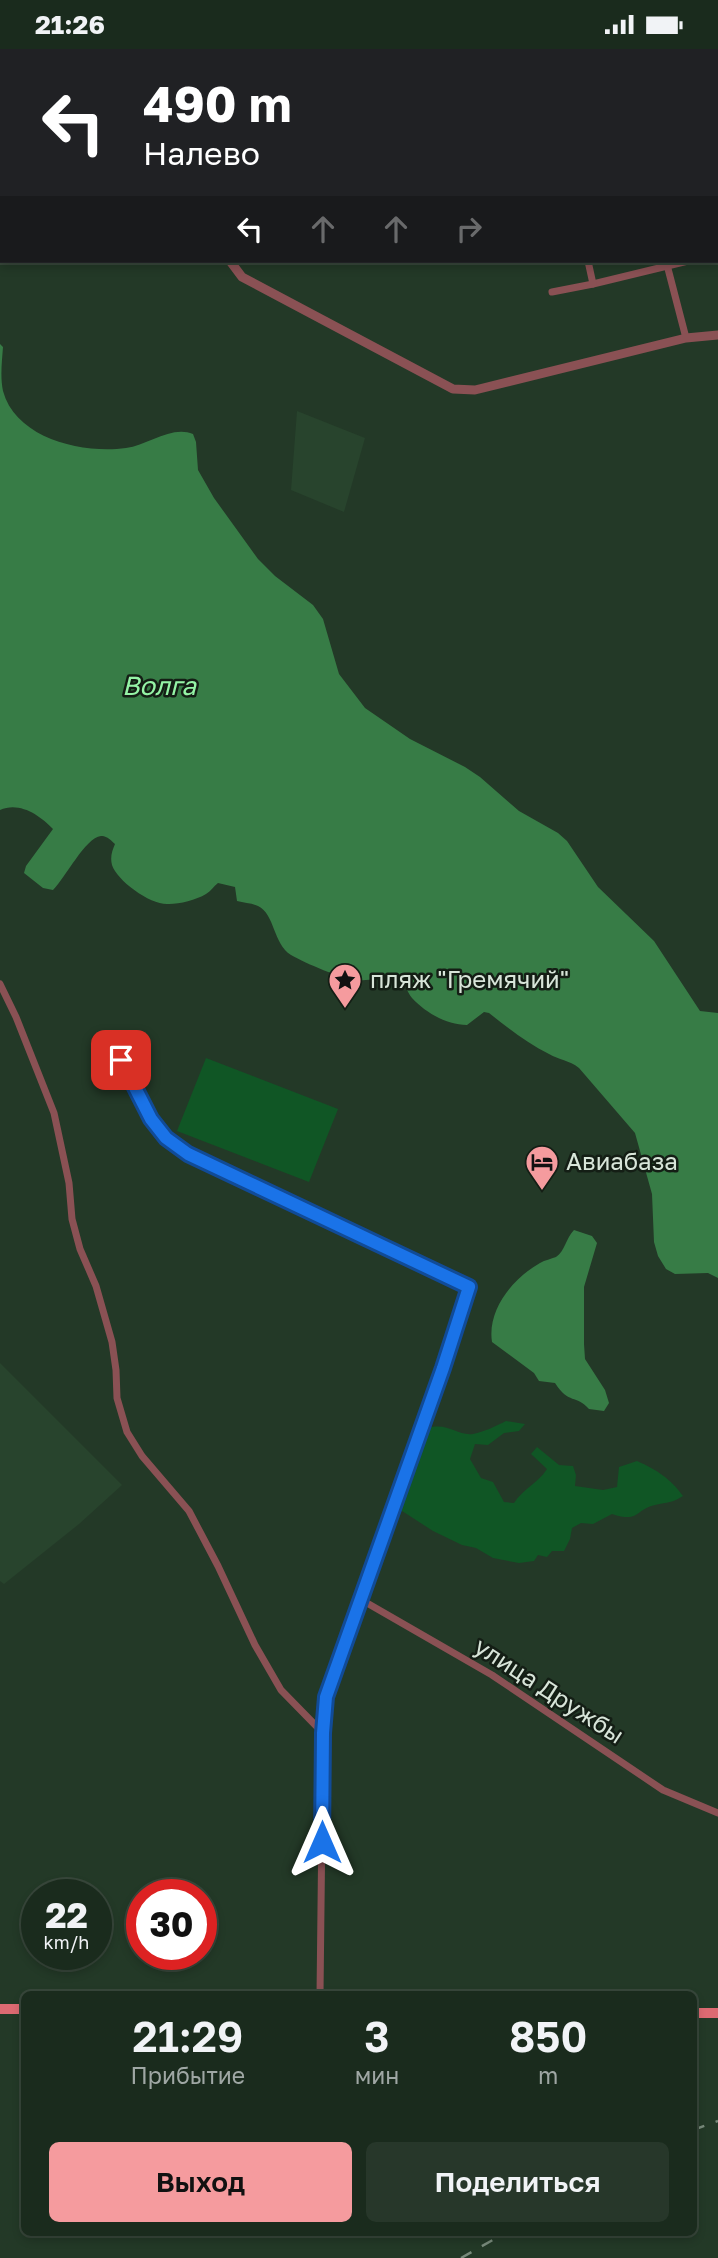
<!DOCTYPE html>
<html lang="ru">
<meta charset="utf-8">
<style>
:root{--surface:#1a2b1d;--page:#27372a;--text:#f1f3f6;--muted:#9fa7a4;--line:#38473b;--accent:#f59b9e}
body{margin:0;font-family:"Golos Text",sans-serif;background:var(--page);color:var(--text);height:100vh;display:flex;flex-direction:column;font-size:26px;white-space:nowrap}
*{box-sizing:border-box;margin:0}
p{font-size:23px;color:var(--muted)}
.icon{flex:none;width:38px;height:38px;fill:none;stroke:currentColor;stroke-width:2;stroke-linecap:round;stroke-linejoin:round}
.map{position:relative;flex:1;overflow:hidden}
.sheet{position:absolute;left:21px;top:1942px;width:676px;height:245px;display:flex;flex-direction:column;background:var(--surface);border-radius:10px;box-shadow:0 4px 10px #0003,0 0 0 2px var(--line)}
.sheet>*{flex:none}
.top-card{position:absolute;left:0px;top:0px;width:719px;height:214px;box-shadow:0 4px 10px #0003,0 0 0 2px var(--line);background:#202124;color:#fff;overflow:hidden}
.speed{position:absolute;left:21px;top:1830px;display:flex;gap:14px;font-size:35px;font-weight:700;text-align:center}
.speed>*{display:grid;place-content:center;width:91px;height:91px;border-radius:50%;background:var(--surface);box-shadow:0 4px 10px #0003,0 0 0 2px var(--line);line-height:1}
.speed small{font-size:18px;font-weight:400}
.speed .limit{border:10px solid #d22;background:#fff;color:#111}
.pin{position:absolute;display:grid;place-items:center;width:60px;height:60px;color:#fff;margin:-30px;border-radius:14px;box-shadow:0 4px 10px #0006}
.me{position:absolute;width:77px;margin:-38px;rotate:0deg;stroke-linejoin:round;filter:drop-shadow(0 0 5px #0008)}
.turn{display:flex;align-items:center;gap:24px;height:147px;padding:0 28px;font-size:32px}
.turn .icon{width:91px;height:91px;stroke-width:2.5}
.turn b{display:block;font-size:49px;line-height:60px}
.lanes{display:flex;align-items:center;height:66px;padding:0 28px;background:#0003;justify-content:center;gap:35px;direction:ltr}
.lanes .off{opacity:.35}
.eta{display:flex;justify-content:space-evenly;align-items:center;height:119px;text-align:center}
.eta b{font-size:42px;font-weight:600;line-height:49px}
.primary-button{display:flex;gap:14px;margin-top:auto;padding:14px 28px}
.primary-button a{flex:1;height:80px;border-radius:10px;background:var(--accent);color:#111;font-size:28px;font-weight:600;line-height:80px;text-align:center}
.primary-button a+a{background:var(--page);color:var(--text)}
.status{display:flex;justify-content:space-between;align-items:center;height:49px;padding:0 35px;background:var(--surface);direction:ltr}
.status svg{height:19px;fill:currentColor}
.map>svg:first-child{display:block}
</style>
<div class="status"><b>21:26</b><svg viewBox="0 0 49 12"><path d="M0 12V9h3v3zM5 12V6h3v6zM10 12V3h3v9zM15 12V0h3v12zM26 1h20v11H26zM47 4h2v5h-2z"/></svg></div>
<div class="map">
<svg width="718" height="2209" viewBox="0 0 718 2209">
<rect width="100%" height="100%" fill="#233927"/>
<g fill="#28442d">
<path d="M297,362l68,27 -21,74 -53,-22z"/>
<path d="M0,1314l122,122 -43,39 -75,60 -4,-3z"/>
</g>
<g fill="#105625">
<path d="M206,1009l132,51 -29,73 -132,-51z"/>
<path d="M506,1372l19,3 -6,7 -15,2 -16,12 -13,-1 -5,15 11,19 12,4 11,20 10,1c9,-14 24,-20 33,-34l-16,-15 6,-7 22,18 14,1 3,9 -1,11 28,4 14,-3 2,-20 18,-6c20,9 33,17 46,35 -11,7 -15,6 -28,9 -21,5 -15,18 -43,9l-19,10 -12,-1 -9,5 -2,11 -6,12h-12l-5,6 -9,-2 -4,6 -15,2 -26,-5 -17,-10 -14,-3 -29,-14 -34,-22 29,-81c20,-6 29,8 45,6 11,-2 23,-8 33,-13z"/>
</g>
<g fill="#377c46">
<path d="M0,295l3,3c-1,14 -3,30 0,44 13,48 80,63 123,57 22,-3 46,-23 67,-14l3,8 2,28 16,28 44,61 17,17 38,29 10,14 16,55 26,34 45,31 55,28 15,10 39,34 39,22 9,8 31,46 56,54 46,70 18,2v265l-10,-5 -33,1 -9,-5 -8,-13 -4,-14 -2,-48 -17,-61 -56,-65c-10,-8 -20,-8 -30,-14 -22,-11 -41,-26 -60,-41l-5,-1 -17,13c-20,0 -41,-12 -55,-27 -5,-6 -6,-13 -12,-19 -15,-5 -27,3 -43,1 -17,-2 -50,-16 -66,-25 -18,-11 -16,-41 -33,-49 -6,-3 -14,-3 -21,-5l-2,-14 -17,-4c-4,3 -7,8 -12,11 -10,6 -26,10 -37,10 -17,2 -52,-23 -57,-39 -2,-8 0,-14 3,-21 -3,-3 -9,-9 -14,-8 -16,2 -35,41 -48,54l-10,-2 -19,-15 2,-7 27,-37c-13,-14 -34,-28 -53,-19z"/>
<path d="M574,1181l18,6 5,7 -13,44v57l1,15 20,31 4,13 -5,8 -15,-2c-13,-15 -20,-4 -34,-26l-16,-2 -5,-8 -42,-31c-5,-32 21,-64 48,-79 5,-3 11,-4 16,-6 9,-6 10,-19 18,-27z"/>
</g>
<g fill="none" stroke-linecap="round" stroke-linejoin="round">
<g stroke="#8a5154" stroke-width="7">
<path d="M460,0v2"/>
<path d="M540,0v2"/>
<path d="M618,0v2"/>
<path d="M701,0v2"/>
<path d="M718,71v2"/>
<path d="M0,164h2"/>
<path d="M0,201l2,-1"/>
<path d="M666,212l20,77"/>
<path d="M593,235l95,-23"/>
<path d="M552,243l41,-8 -5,-23"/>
<path d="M0,935l16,33 38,96 15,70 3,36 8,30 16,37 16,56 4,28 1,28 10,34 15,24 47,55 29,55 37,79 26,45 42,43"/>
<path d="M121,1011l30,59 15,19 23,16 280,133 -26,81 -118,329 -2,36 -3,262"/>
<path d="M360,1550l132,76 171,115 55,23"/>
</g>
<g stroke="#8a5154" stroke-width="9">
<path d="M182,0v2"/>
<path d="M230,212l12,16 211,112 22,1 211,-52 32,-3"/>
</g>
<g stroke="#dd6a72" stroke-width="10">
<path d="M0,1960h24"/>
<path d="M693,1964h25"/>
</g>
<g stroke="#788a7b" stroke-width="2.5" stroke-dasharray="12 12" stroke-linecap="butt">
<path d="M693,2081l25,-9"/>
<path d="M461,2209l44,-25"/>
</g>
</g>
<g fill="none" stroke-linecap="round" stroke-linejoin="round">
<defs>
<path id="route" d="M121,1011l30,59 15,19 22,16 281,133 -26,81 -117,329 -3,36 -1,109"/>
</defs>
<use href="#route" stroke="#114b97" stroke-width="18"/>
<use href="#route" stroke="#1a73e8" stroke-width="12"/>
</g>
<defs>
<symbol id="sight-pin" viewBox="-11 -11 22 30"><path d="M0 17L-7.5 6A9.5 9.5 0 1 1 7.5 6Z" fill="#f59b9e" stroke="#141e15"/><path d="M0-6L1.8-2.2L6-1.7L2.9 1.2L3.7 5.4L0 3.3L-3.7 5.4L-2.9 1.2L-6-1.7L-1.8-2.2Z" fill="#111"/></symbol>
<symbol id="hotel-pin" viewBox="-11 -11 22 30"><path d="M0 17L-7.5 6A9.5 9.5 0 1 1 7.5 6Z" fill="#f59b9e" stroke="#141e15"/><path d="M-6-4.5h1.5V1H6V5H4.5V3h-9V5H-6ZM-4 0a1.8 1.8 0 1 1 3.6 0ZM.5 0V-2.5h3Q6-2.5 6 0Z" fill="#111"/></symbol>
</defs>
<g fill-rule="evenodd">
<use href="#sight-pin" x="326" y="912" width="38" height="52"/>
<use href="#hotel-pin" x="523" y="1094" width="38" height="52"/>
</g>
<g text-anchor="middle" stroke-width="5" stroke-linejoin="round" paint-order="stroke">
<g font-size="24" fill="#d8e5d9" stroke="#141e15" text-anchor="start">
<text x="370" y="939">пляж "Гремячий"</text>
<text x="566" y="1121">Авиабаза</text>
</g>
<g font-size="24" fill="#d8e5d9" stroke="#141e15">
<text transform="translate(549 1642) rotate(33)" y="8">улица Дружбы</text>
</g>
<g font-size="26" font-style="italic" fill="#95f4a6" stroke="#141e15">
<text x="159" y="646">Волга</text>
</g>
</g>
</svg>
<div class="speed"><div>22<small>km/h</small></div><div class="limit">30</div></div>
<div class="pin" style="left:121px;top:1011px;background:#d93025"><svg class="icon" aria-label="arrive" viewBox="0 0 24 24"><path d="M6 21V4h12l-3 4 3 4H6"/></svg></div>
<svg class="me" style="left:322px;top:1793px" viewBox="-20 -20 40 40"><path d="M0-17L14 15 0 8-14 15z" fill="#1a73e8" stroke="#fff" stroke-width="4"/></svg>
<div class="top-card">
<div class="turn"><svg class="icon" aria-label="left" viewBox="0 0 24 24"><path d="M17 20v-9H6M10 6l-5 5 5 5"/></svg><div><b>490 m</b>Налево</div></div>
<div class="lanes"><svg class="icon" aria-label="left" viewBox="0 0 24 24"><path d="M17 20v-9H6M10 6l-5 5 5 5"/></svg><svg class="icon off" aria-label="ahead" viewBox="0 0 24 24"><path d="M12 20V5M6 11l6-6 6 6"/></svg><svg class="icon off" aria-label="ahead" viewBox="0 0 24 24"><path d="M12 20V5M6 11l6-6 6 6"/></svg><svg class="icon off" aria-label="right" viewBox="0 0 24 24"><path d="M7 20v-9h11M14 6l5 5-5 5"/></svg></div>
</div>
<section class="sheet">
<div class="eta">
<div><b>21:29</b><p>Прибытие</p></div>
<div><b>3</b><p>мин</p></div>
<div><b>850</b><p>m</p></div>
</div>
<div class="primary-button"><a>Выход</a><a>Поделиться</a></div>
</section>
</div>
